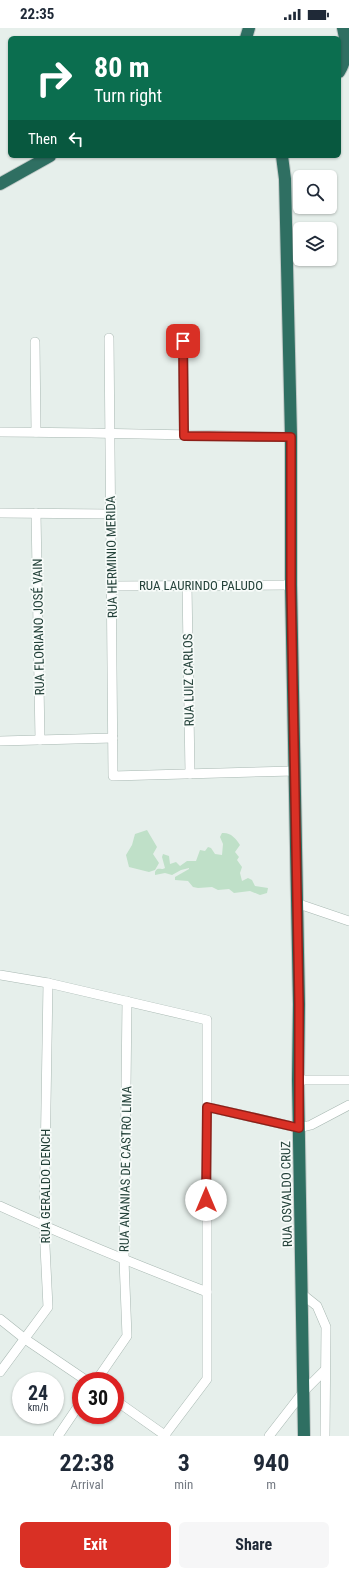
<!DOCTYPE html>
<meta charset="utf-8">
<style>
:root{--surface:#fff;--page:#f6f6f7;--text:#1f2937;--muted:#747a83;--accent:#d93025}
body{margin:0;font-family:"Roboto Condensed",sans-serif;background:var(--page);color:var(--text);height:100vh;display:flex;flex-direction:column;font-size:15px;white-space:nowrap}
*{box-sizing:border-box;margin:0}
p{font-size:13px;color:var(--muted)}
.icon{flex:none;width:22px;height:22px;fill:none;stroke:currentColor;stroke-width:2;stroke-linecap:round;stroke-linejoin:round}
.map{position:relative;height:1408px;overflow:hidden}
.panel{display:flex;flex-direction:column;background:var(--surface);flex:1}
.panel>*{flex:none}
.hud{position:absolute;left:8px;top:8px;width:333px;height:122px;border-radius:6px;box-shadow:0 1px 3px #0004;background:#0b6e4f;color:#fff;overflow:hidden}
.controls{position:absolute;left:293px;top:142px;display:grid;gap:8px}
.controls a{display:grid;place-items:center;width:44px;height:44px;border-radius:6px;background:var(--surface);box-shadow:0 1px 3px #0004;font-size:20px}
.speed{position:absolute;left:12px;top:1344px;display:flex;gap:8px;font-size:20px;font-weight:700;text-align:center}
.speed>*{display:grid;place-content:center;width:52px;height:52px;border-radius:50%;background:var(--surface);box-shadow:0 1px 3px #0004;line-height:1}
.speed small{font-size:10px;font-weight:400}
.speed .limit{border:6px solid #d22;background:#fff;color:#111}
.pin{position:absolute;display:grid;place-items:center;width:34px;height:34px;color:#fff;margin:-17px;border-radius:8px;box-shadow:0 2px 6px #0006}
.me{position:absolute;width:44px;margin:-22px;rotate:0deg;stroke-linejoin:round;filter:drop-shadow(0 0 3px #0008)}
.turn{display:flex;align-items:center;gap:14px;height:84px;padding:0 20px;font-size:18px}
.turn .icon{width:52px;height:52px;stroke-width:2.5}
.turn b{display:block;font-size:28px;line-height:34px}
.then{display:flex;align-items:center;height:38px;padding:0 20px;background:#0003;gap:8px;font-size:15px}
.eta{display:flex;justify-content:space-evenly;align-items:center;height:68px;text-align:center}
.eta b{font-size:24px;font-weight:700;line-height:28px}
.button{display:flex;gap:8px;margin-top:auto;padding:8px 20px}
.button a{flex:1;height:46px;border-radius:6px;background:var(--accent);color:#fff;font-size:16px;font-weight:700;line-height:46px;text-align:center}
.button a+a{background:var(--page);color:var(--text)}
.status{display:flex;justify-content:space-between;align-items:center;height:28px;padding:0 20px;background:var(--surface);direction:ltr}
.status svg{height:11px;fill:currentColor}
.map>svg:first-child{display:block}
</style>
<div class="status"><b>22:35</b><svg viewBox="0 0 49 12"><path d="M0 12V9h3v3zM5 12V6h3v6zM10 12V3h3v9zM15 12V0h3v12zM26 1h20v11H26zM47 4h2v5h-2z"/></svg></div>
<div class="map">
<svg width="349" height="1408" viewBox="0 0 349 1408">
<rect width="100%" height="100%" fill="#e6efeb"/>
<g fill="#bfe0c8">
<path d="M147,802l10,17 -4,7 6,9 -4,7 -6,2 -20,-5 -3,-12 6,-10 3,-11z"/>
<path d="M222,805c8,-1 14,5 18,12l-5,7 4,5 -2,3 5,7 -2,6 2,8 6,-3 4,2 3,6 13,2 -1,5 -7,2 -10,-4 -16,2 -5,-4 -11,1 -6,-3 -14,1 -5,-1 -5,-6 -13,-1v-3l14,-8v-1l-8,2 -9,5 -7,-2 -10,2v-3c3,-6 6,-1 10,-4l-3,-11 1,-3 6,2 1,8 6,-2 4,4 7,-5h9l4,-11 5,1 3,-4 3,1 4,6 7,1 1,-11 -3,-7z"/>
</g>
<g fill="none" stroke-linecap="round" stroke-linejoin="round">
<defs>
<g id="minor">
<path d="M109,310l4,438 181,-5"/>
<path d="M183,313l1,94"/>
<path d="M35,314l1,90"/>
<path d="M0,404c97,0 194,4 291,5"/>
<path d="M0,485l111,1"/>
<path d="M36,485l4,227"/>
<path d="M187,557l3,189"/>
<path d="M112,558l179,-1"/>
<path d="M0,713l113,-3"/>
<path d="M296,875l53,18"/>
<path d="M0,947l48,8 159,37v359l-43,57"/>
<path d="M298,1052h51"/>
<path d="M207,1079l92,21 12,-3 38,-20"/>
<path d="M0,1178c68,31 137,59 207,86"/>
<path d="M302,1266l15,12 9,21 -1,109"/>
<path d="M0,1291l25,20 62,42"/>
<path d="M0,1344l48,-65 -4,-81 4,-243"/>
<path d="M96,1353l31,-45 -3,-76 3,-259"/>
<path d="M115,1372l51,36"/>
<path d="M58,1408l23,-34"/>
<path d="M269,1408l35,-45 21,-21"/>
</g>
<g id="highway">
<path d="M246,10l3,-10"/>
<path d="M339,44c9,-14 8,-29 4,-44"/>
<path d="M282,128l3,23 6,258v148l8,419 -1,76 6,356"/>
<path d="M0,156l50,-28"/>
</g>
</defs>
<use href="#minor" stroke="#a8b8b2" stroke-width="10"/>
<use href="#highway" stroke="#c2cac8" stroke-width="14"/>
<use href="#minor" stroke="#fff" stroke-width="9"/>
<use href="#highway" stroke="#2f6f62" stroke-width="12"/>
</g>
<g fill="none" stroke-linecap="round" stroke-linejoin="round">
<defs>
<path id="route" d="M183,313l1,95 107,1v148l8,419v124l-92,-21 -1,93"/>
</defs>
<use href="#route" stroke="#8d1f18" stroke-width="10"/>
<use href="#route" stroke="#d93025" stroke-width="7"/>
</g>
<g text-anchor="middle" stroke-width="3.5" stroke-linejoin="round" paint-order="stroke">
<g font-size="13" fill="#24423a" stroke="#f7fbf9">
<text transform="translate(111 529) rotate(-91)" y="5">RUA HERMINIO MERIDA</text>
<text x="201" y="562">RUA LAURINDO PALUDO</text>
<text transform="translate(38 599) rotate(-91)" y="5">RUA FLORIANO JOSÉ VAIN</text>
<text transform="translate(188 652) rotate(-91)" y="5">RUA LUIZ CARLOS</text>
<text transform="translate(125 1141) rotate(-89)" y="5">RUA ANANIAS DE CASTRO LIMA</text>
<text transform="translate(45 1158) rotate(-90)" y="5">RUA GERALDO DENCH</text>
<text transform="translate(286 1166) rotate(-91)" y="5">RUA OSVALDO CRUZ</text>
</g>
</g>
</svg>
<div class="controls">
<a><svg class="icon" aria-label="search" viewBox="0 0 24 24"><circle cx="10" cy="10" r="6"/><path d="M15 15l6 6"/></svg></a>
<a><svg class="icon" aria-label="layers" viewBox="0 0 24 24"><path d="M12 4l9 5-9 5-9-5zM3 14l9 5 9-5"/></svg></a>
</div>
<div class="speed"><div>24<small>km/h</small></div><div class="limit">30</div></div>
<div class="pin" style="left:183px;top:313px;background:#d93025"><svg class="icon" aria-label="arrive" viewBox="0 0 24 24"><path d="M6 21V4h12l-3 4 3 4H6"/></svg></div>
<svg class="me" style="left:206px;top:1172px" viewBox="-20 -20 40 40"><circle r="19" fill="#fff"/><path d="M0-13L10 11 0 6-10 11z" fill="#d93025"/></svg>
<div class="hud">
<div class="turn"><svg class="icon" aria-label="right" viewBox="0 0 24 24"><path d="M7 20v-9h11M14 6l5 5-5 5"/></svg><div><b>80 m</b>Turn right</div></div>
<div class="then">Then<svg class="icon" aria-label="left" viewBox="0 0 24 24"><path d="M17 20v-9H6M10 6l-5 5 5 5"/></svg></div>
</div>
</div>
<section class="panel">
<div class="eta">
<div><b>22:38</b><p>Arrival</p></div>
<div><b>3</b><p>min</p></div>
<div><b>940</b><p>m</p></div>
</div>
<div class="button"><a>Exit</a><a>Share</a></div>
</section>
